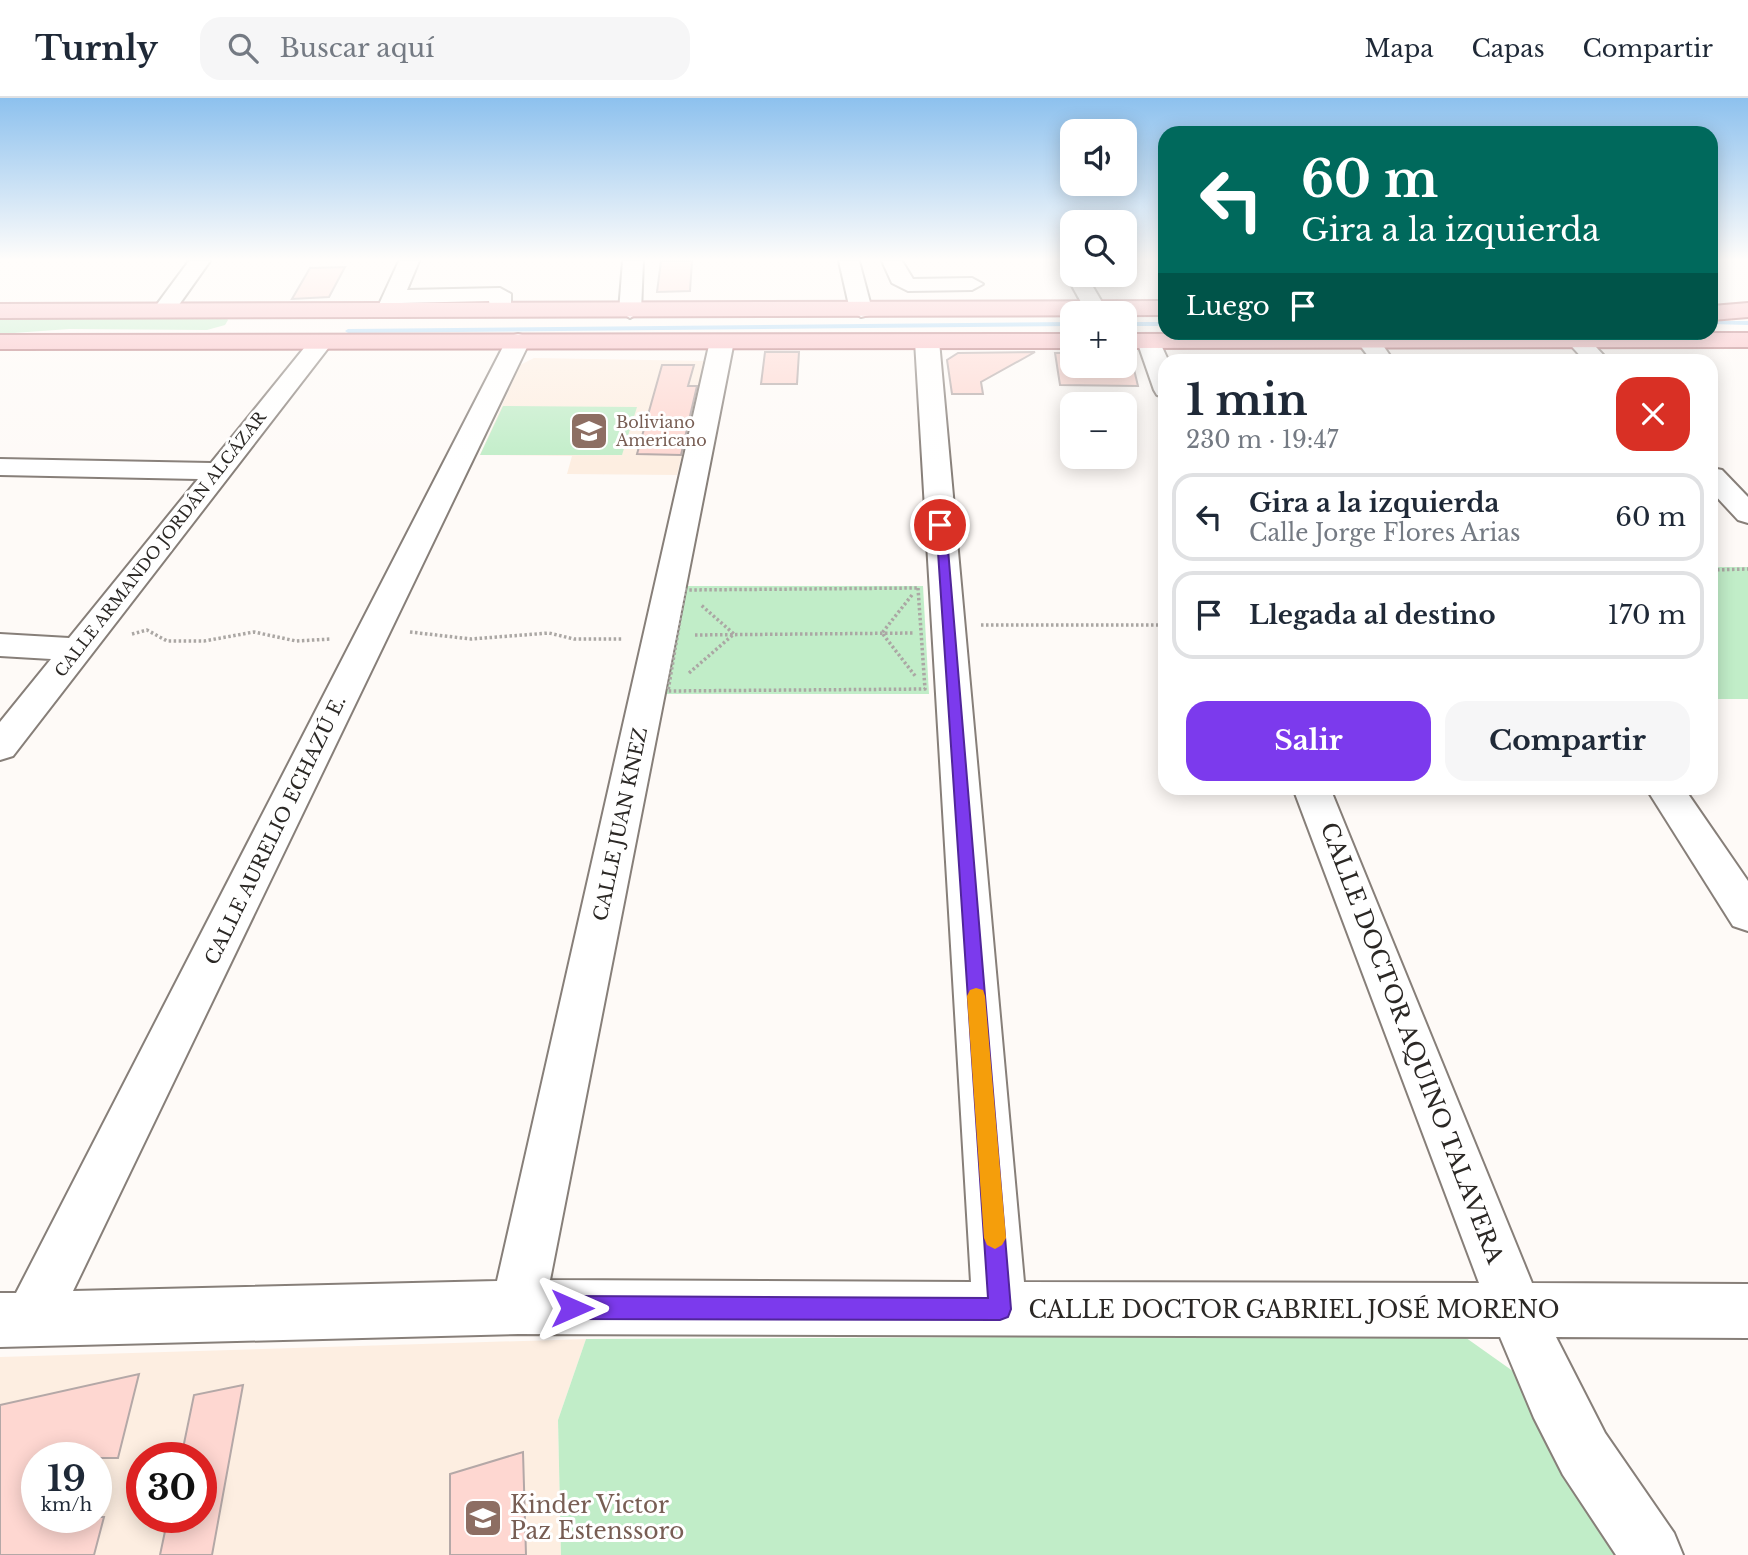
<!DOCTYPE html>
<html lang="es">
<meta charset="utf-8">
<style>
:root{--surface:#fff;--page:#f6f6f7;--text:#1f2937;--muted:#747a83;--line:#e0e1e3;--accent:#7c3aed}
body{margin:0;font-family:"Libre Baskerville",serif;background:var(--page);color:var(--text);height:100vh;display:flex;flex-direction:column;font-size:26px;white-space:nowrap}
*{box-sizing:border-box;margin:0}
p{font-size:23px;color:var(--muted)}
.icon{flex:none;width:38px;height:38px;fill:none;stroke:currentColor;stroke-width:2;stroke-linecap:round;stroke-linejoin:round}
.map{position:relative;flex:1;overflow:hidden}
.details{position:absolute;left:1158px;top:256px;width:560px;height:441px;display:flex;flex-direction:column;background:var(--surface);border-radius:21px;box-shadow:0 4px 18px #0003}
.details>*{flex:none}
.banner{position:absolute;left:1158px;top:28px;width:560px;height:214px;border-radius:21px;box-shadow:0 4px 18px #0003;background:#00695c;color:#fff;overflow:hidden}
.buttons{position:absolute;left:1060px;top:21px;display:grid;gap:14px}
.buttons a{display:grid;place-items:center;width:77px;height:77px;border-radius:14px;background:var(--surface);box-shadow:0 4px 18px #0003;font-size:35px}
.speed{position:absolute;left:21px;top:1344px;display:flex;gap:14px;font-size:35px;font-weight:700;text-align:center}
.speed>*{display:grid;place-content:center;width:91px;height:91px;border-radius:50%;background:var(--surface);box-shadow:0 4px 18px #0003;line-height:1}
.speed small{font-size:18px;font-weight:400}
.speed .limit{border:10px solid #d22;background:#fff;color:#111}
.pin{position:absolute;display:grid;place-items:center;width:60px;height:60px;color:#fff;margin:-30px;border:4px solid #fff;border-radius:50%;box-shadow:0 2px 7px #0007}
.me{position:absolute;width:77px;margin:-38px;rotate:90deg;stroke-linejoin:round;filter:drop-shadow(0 0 5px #0008)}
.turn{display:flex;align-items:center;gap:24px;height:147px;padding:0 28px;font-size:32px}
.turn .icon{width:91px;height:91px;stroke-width:2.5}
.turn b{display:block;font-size:49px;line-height:60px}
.then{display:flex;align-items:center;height:66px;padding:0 28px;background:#0003;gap:14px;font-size:26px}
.round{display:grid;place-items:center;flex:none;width:74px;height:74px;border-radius:21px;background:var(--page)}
.summary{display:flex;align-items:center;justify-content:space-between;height:119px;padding:0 28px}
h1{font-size:42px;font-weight:700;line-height:52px}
.cta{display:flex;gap:14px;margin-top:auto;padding:14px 28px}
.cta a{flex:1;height:80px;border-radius:21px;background:var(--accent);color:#fff;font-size:28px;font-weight:700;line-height:80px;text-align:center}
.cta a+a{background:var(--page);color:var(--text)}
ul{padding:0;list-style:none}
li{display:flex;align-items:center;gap:21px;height:88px;margin:0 14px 10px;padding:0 14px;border:4px solid var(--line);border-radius:21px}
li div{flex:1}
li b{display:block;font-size:26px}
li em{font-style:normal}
header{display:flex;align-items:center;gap:42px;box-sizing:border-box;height:98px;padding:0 35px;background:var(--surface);border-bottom:2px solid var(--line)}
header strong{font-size:33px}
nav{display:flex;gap:38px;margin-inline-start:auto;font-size:24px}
.search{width:490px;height:63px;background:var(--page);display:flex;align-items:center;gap:18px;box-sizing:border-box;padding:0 24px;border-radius:21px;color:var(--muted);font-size:26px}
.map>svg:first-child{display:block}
</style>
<header>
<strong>Turnly</strong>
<div class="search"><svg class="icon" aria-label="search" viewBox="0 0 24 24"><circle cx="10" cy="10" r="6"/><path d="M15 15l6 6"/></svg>Buscar aquí</div>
<nav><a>Mapa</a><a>Capas</a><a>Compartir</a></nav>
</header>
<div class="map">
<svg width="1748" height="1457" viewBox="0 0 1748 1457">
<rect width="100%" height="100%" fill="#fefaf7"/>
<g fill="#fdeee1" fill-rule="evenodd">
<path d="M534,260l171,3 -28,114 -110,-1 5,-18 -92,-1 40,-90z"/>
<path d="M586,1241l-28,81 3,135h-561v-198zM37,1360h59v59h-59zM142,1360h59v59h-59z"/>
</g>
<g fill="#c1edc8">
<path d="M0,219h226l2,3 -3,5 -18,5 -138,-1 -69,5z"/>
<path d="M503,308l134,1 -15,48h-142z"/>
<rect x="1712" y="469" width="36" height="132"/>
<path d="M682,488h241l6,108h-269z"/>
<path d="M1462,1237l55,39 119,181h-1075l-3,-135 28,-81z"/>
</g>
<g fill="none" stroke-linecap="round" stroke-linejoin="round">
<g fill="#a6d5f6" fill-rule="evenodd">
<path d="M1714,223h34v4l-36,-1v-2z"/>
<path d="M1073,224v4l-725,7 -3,-2 3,-2z"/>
<rect x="1125" y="224" width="41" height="4"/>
</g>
</g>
<g fill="#fed7d1" stroke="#b4a8a7" stroke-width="2">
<path d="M661,163h31l-2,30 -33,1z"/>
<path d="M345,169l-16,30 -37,2 18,-31z"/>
<path d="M765,254h34l-2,32h-36z"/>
<path d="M1035,254l-54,30 2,12h-31l-5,-34 11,-7z"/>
<path d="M1055,255h18v13h52v-7l7,2 6,25 -78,-1z"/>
<path d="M662,267h32l-6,21h9l-16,69 -44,-1z"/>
<path d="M139,1276l-21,84h-81v59h67l-10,38h-94v-150z"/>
<path d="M243,1287l-31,170h-52l8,-38h33v-59h-20l13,-63z"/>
<path d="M523,1354l3,103h-76v-81z"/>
</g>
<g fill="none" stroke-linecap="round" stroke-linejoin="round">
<defs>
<g id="minor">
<path d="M189,163h21l-39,55h-16l-3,-5z"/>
<path d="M399,163h20l-12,29 93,-2 11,6v17l-3,5h-16l-3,-15 -88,2 -6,13h-16l-3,-5z"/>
<path d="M623,163h20l-2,50 -11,7 -11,-7z"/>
<path d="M839,163h20l13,49 -3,5 -8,2 -11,-7z"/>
<path d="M882,163h20l11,18 59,-1 11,6 -11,6 -64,1 -16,-8z"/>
<path d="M1073,172v5h13l20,34 -3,4h-16l-21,-38z"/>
<path d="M1574,234l10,2 24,26h-24l-19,-21z"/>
<path d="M1368,235l8,2 17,25h-22l-15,-20 4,-5z"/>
<path d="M518,236l8,2 4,5 -457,950 424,-10 213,-940 4,-5h16l4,5 -184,939 421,2 -56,-941 4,-5h16l4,5 85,941 455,1 -186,-495h37l202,495 216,1v54l-192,-1 49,96 69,100 9,22h-67l-53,-80 -29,-57 -34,-81 -982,-3 -518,13v-54h16l490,-952 4,-5z"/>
<path d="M1149,236l8,2 11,24 -2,37 -9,-2 -3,-5 -17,-49 4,-5z"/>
<path d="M321,237l8,2 4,5 -4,5 -316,409 -13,4v-38l51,-63 -51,-3v-22l69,4 129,-159 -198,-4v-16l211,4 102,-126z"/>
<path d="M1712,370l10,2 26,27v26l-10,-3 -26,-28z"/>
<path d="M1646,690h38l64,93v50l-15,-5z"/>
</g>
<g id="major">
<path d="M1166,203v14l-1166,3v-14z"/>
<path d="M1748,205v14l-36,3v-14z"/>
<path d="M1748,235v14l-623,1v-14z"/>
<path d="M1073,236v14l-1073,1v-14z"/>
</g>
</defs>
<use href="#minor" stroke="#877f79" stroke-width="4"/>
<use href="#major" stroke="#ae676c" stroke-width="4"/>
<g stroke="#aba7a4" stroke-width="3.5" stroke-dasharray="2.5 2.5" stroke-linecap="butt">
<path d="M1712,472l36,-1"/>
<path d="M918,490l7,101 -257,2 17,-101z"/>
<path d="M912,497l-30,38 34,44"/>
<path d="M981,527h185"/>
<path d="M410,534l61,7 78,-6 25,6h49"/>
<path d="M132,536l15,-4 20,11h37l50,-9 42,9 35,-2"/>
<path d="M695,537l219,-2"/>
<path d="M689,575l45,-39 -33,-29"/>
</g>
<use href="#minor" fill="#fff" fill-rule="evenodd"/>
<use href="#major" fill="#f9b8be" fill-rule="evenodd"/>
</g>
<linearGradient id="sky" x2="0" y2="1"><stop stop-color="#8dc1ee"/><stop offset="0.44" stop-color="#fffdfb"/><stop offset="1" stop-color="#fffdfb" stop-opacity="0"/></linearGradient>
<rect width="1748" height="367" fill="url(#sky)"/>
<path fill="#7c3aed" stroke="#51269a" stroke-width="2" d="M936,424l10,3 65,784 -3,8 -8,3 -428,-1 -8,-4 -3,-7 3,-8 8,-4 416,2z"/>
<path fill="#f59e0b" d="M976,890l7,2 2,6 21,242 -4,7 -7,4 -8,-4 -3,-7 -17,-242 3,-6z"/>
<defs>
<symbol id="school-square" viewBox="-11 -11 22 22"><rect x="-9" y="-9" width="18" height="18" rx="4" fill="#8d6e63" stroke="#fff"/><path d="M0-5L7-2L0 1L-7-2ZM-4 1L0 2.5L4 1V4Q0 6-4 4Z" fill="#fff"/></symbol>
</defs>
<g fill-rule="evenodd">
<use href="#school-square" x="567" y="311" width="44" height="44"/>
<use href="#school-square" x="461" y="1398" width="44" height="44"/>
</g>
<g text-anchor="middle" stroke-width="6" stroke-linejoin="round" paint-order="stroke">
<g font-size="16" fill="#785e54" stroke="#fff" text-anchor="start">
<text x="616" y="330">Boliviano<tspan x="616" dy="18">Americano</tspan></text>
</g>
<g font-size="16" fill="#2b2825" stroke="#fff">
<text transform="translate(160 446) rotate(-52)" y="6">CALLE ARMANDO JORDÁN ALCÁZAR</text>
</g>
<g font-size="19" fill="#2b2825" stroke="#fff">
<text transform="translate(620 726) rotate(-78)" y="7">CALLE JUAN KNEZ</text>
<text transform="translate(275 732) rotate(-64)" y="7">CALLE AURELIO ECHAZÚ E.</text>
</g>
<g font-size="23" fill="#2b2825" stroke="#fff">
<text transform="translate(1412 945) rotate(69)" y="8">CALLE DOCTOR AQUINO TALAVERA</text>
<text x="1294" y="1220">CALLE DOCTOR GABRIEL JOSÉ MORENO</text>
</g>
<g font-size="23" fill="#785e54" stroke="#fff" text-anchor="start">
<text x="510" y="1415">Kinder Victor<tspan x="510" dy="26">Paz Estenssoro</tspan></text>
</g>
</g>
</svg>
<div class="buttons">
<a><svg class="icon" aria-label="sound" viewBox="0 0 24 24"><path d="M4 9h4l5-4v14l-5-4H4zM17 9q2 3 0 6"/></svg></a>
<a><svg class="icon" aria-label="search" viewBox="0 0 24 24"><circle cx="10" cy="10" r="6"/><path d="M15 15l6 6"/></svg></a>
<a>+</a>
<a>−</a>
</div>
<div class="speed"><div>19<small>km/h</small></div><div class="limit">30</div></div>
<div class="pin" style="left:940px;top:427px;background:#d93025"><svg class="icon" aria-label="arrive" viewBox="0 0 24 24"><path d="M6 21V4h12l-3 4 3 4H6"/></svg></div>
<svg class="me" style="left:572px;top:1210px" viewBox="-20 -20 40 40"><path d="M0-17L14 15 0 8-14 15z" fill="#7c3aed" stroke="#fff" stroke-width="4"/></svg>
<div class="banner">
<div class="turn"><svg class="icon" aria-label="left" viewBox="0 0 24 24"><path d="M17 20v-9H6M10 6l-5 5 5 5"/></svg><div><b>60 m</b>Gira a la izquierda</div></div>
<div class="then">Luego<svg class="icon" aria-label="arrive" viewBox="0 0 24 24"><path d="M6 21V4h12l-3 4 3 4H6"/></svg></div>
</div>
<section class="details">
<div class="summary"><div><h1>1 min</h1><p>230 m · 19:47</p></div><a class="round" style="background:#d93025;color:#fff"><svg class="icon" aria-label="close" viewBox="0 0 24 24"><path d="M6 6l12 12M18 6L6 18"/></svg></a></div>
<ul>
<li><svg class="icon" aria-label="left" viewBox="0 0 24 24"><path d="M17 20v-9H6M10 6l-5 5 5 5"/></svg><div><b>Gira a la izquierda</b><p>Calle Jorge Flores Arias</p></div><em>60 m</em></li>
<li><svg class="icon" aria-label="arrive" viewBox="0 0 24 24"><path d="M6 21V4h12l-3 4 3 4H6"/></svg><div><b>Llegada al destino</b></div><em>170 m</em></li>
</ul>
<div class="cta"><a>Salir</a><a>Compartir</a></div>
</section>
</div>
